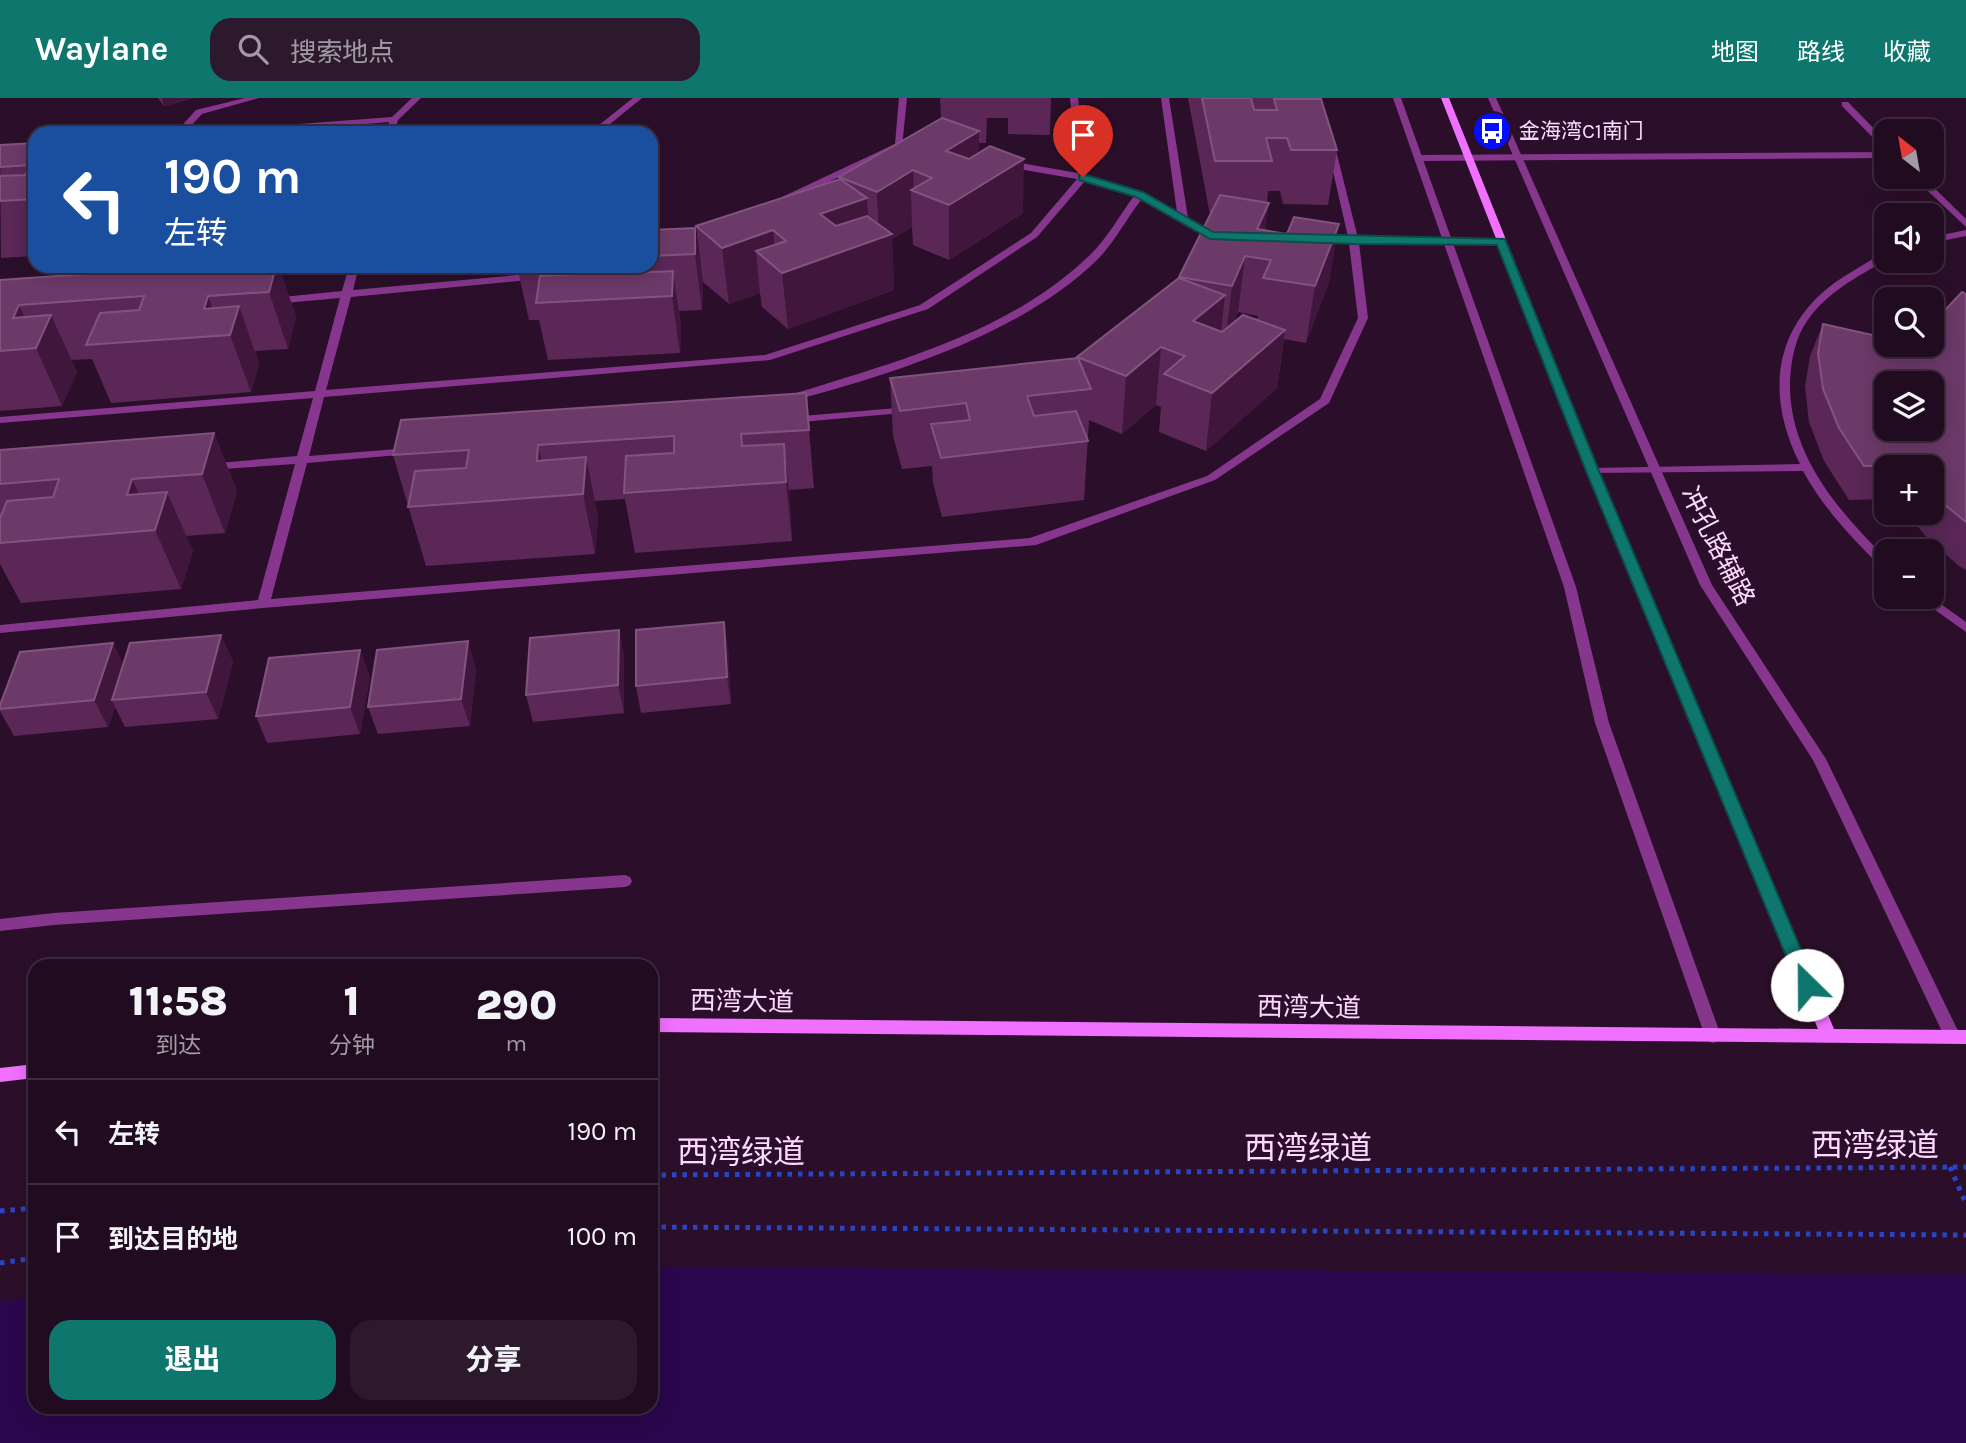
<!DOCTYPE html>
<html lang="zh">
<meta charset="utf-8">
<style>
:root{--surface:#200b20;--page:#2d192d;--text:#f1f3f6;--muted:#a29ba5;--line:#3d2b3e;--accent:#0f766e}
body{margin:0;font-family:Karla,"Noto Sans SC",sans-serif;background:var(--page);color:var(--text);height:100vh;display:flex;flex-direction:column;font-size:26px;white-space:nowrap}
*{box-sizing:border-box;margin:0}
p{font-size:23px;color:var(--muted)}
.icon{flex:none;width:38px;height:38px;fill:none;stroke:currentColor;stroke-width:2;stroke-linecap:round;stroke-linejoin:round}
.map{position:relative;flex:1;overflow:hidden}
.drawer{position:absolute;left:28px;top:861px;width:630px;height:455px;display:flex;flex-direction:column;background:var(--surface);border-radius:21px;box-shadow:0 4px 18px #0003,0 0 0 2px var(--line)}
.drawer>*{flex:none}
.banner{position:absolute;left:28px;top:28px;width:630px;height:147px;border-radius:21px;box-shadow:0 4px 18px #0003,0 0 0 2px var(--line);background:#1a4fa0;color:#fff;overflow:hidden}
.needle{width:46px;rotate:329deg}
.controls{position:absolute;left:1874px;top:21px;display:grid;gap:14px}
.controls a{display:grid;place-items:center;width:70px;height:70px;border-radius:14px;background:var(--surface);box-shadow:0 4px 18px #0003,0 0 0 2px var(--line);font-size:35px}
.pin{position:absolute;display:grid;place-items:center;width:60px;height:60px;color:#fff;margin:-72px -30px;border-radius:50% 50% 50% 0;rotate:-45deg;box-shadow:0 0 7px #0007}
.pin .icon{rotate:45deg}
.me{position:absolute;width:77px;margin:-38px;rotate:337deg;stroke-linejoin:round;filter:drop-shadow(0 0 5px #0008)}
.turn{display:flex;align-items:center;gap:24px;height:147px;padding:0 21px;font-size:32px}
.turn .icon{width:91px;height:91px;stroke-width:2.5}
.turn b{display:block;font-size:49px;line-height:60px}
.eta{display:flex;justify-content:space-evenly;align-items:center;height:119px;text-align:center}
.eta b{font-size:42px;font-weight:800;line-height:49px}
.primary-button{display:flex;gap:14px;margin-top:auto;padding:14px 21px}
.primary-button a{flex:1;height:80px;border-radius:21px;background:var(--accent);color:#fff;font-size:28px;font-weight:800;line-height:80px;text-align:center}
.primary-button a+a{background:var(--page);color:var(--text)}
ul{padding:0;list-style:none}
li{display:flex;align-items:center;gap:21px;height:105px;padding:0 21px;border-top:2px solid var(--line)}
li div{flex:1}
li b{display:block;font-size:26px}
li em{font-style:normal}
header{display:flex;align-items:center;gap:42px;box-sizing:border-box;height:98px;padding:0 35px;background:var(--accent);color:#fff}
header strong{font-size:33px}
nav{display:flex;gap:38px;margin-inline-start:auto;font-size:24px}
.search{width:490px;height:63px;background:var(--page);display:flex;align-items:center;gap:18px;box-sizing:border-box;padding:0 24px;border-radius:21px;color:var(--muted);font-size:26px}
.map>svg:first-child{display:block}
</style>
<header>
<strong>Waylane</strong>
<div class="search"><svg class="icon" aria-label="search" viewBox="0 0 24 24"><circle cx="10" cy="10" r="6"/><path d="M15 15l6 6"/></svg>搜索地点</div>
<nav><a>地图</a><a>路线</a><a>收藏</a></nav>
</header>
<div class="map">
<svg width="1966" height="1345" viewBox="0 0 1966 1345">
<rect width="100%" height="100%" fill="#2b0f2a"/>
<path fill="#2a074c" d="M651,1169l1315,7v169h-1966v-141l35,-5v110h616z"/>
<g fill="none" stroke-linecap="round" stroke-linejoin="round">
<g stroke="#2845c5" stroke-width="5" stroke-dasharray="4.5 6" stroke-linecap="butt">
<path d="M1950,1069l16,37"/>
<path d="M651,1077l1315,-8"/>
<path d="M0,1113l35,-3"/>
<path d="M651,1129l1315,8"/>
<path d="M0,1165l35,-5"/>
</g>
<g fill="#86378d" fill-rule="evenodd">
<path d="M245,0h14l-57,16 -18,19h-9l21,-23z"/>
<path d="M412,0h9l-23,22 -4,13h-8l3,-11 -117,10 -4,-3 4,-3 120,-9z"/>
<path d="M633,0h9l-43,35h-10z"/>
<path d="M899,0h8l-5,49 -114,54h-6v-4l113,-53z"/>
<path d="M1070,0h8l9,77 56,18 34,19 -16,-114h8l19,120 24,14 9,2v4l-14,-1 -66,-37c-15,19 -26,42 -44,60 -77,75 -207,115 -309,142l-6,-3 2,-2c107,-34 222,-62 305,-141 18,-17 30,-40 45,-60l-49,-15 -48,56 -109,72 -158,51 -446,37 -15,59 101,-8 6,3 -6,3 -103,9 -36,136 759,-61 177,-62 113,-77 38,-81 -9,-75h-31l-5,-3 5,-3h30l-21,-92 8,2 23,91 143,1 5,3 -5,3 -142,-2 9,75 -39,85 -114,77 -179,65 -773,63 -263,25v-8l258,-25 37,-136 -88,6 -6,-3 6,-3 90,-8 16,-58 -313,25v-6l315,-26 25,-93 -67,6 -5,-3 5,-3 69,-7 7,-25h10l-6,24 186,-17 5,3 -5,3 -188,18 -25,93 439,-35 155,-50 111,-72 46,-54 -69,-12 -5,-3 5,-3 70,12z"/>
<path d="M1842,4h6l38,39v8l-3,-1 -41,-42z"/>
<path d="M1886,54v6l-467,3 -5,-3 5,-3z"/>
<path d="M1913,79h10l43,42v8z"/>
<path d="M1966,132v6l-34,7v-6z"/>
<path d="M1886,155v7c-29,17 -59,32 -79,61 -12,17 -16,40 -17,60 -2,72 48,130 96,177v11l-4,-1c-30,-30 -59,-60 -79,-97l-214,2 -2,-2 6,-3 207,-4c-39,-77 -23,-150 53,-193 11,-6 21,-14 33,-18z"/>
<path d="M909,309l6,3 -2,2 -123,11 -6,-3 6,-3z"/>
<path d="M1917,499h14l35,25v10z"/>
<path d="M625,777l5,2 2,4 -2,4 -5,2 -571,38 -54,6v-12l54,-6z"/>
</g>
<g fill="#86378d" fill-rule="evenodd">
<path d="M1393,0h8l175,489 33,136 112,313 -2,5 -6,2 -6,-2 -2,-5 -110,-313 -31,-136z"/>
<path d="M1488,0h8l216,487 114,174 135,278 -2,5 -6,2 -6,-2 -134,-282 -113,-175z"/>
</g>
<g fill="#f070ff" fill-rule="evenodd">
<path d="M1441,0h8l150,373 235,558 132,1v14l-1315,-12v-14l1167,11 -231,-558z"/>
<path d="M35,966v14l-35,4v-14z"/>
</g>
</g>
<g fill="#5a2757" fill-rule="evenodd">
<path d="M158,0h36l-30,8z"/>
<path d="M940,0h111l-1,37 -42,-1v-16h-21l-1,25h-7v10l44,60 -74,47 -36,-15 -1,-18 -20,12 2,51 -106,39 -26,-22 -2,-14 -31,11 -26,-22 -7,-56 143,-47v-2l102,-58z"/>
<path d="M1188,0h121l28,52 -9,55 -45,-1 -3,-13h-12l-3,40 65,48 -24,64 -22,-4 -7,49 -71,63 -47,-19 2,-25 -5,-2 -34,29 -33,-14 -5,80 -142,17 -9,-34 -1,-17 -30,3 -9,-33 -3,-58 187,-20 101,-79 32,-64zM1238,214l20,4 -1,4 -23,2z"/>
<path d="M35,45v113l-34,2 -1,-113z"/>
<path d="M695,130l8,55 -1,27 -23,1 2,16 -1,26 -132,7 -9,-40h-10l-12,-54h134v-36z"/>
<path d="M279,168l17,51 -8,32 -33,2 4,12 -8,29 -140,11 -19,-44 -21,1 6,12 -15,34 -62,5v-131z"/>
<path d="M1966,196v276l-7,-4 -32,-28 -20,-25h25v-46h-46v32l-37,1 -25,-39 -15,-39 -4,-36 5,-30 13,-32 99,22v-1h10z"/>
<path d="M806,295l8,95 -25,2 3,51 -157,12 -10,-54 -31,2 4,15 -3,38 -169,12 -33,-111z"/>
<path d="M214,335l23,58 -12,42 -39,3 7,15 -12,38 -160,14 -21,-39v-114z"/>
<path d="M619,532l5,27v56l-91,9 -7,-27z"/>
<path d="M221,537l12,27 -15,57 -93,8 -10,-20 -7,20 -94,9 -14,-25v-6l113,-62 10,21z"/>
<path d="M728,551l3,55 -90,9 -5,-27z"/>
<path d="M360,552l10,27 -10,57 -93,9 -11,-27z"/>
<path d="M476,570l-6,58 -92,8 -10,-27z"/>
</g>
<g fill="#40163d">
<path d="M162,0h32l-30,8z"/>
<path d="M979,33v54l-32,20 -1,-54z"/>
<path d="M1024,61l-1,54 -74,47v-55z"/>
<path d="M913,72l1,21 -3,-1 1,37 -20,12 2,51 -106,39 -6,-56 38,-59 47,-16 3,44 9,-3 -2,-47z"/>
<path d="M1269,105l-8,56 -4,-30z"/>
<path d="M1339,126l-9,55 -24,64 9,-57z"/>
<path d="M695,130l8,55 -1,27 -7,-56z"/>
<path d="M773,132l4,38 -21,-17 4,42 -31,11 -7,-56z"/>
<path d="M1245,158l-7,56 -13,30 7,-56z"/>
<path d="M276,168h3l17,51 -8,32 -19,-57z"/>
<path d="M635,168h2l5,31 -8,-24z"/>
<path d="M673,173l8,56 -1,26 -8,-57z"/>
<path d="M1225,197l-6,57 -26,-31z"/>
<path d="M208,198l14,39 -18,-26z"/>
<path d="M19,207l18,41 14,-31 26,57 -15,34 -26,-58 -23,-30z"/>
<path d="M239,208l20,57 -8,29 -21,-57z"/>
<path d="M1285,232l-8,58 -71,63 6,-58z"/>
<path d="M1161,249l-5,58 -34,29 4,-58z"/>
<path d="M214,335l23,58 -12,42 -23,-59z"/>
<path d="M784,346l6,58 2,39 -6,-59z"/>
<path d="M538,347l12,52 -13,-36z"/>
<path d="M586,359l12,59 -3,38 -12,-60z"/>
<path d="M132,381l23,51 -28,-35z"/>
<path d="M167,394l26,59 -12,38 -26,-59z"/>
<path d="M724,524l4,27 3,55 -4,-27z"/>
<path d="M619,532l5,27v56l-6,-28z"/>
<path d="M221,537l12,27 -15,57 -12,-27z"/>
<path d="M468,543l8,27 -6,58 -9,-27z"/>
<path d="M113,545l14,28 -15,29 3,7 -7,20 -14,-27z"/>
<path d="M360,552l10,27 -10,57 -10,-27z"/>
</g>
<g fill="#6c3a69" stroke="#835380" stroke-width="2" fill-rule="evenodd">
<path d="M1202,0h49l3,12h23l-3,-11h47l16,51h-46l-4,-12h-21l6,23h-57z"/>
<path d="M942,20l37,13 -33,20 23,8 21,-13 34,13 -75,46 -38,-15 21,-12 -19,-8 -36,22 -38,-15z"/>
<path d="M321,27l-2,8h-122z"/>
<path d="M35,45v56l-35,2v-25l25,-1 5,-10 -30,2v-22z"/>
<path d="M840,81l27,19 -47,16 16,12 31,-10 25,18 -110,39 -26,-22 30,-10 -13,-11 -51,18 -26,-22z"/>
<path d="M1220,97l49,8 -12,26 30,5 7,-17 45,7 -24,62 -52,-8 8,-18 -26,-4 -13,30 -53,-9z"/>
<path d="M695,130v26l-44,2v-26z"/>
<path d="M201,168h75l-7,26 -61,4 -4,13 35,-3 -9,29 -144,10 14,-32 39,-3 5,-14 -125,9 -6,13 38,-3 -15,33 -36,3v-71z"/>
<path d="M577,168h58l-1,7 39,-2 -1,25 -136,7 4,-27 36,-2z"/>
<path d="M1179,180l46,17 -32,26 29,11 21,-17 42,15 -73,63 -48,-19 21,-18 -24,-9 -35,29 -49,-19z"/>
<path d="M1962,194l4,2v228l-22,-18 -12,-14v-23h-15l-1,-2 -52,1 -25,-38 -16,-39 -5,-36 5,-29 63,14v7h31l6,1 1,-1h8v-21zM1886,285h46v46h-46z"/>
<path d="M1078,260l13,31 -64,7 7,20 42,-5 12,30 -147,17 -10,-34 39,-4 -4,-17 -66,8 -10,-33z"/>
<path d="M806,295l3,37 -68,4 1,12 42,-2 2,38 -162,11 2,-37 48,-3v-17l-136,9 -1,16 49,-4 -3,37 -175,13 7,-36 51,-3 3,-18 -76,5 8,-35z"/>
<path d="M214,335l-12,41 -70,5 -5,16 40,-3 -12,38 -155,13v-25l7,-17 46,-4 6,-18 -59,5v-34z"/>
<path d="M724,524l3,55 -91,9v-56z"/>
<path d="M619,532l-1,55 -92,10 4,-57z"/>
<path d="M221,537l-15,57 -94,8 18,-57z"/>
<path d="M468,543l-7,58 -93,8 9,-57z"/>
<path d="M113,545l-19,57 -94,9v-4l20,-53z"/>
<path d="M360,552l-10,57 -94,9 13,-58z"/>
</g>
<path fill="#0f766e" stroke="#0a4d48" stroke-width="2" d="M1083,76l60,18 70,40 292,7 94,232 217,514 -2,6 -7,2 -6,-2 -3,-6 -212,-514 -89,-226 -143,-1 -144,-5 -74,-42 -57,-17v-5z"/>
<defs>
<symbol id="bus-disc" viewBox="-11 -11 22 22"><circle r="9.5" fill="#050dff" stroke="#2b0f2a"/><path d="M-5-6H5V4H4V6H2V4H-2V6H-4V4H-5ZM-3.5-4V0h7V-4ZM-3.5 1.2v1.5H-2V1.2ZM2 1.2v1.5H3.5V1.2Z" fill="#fff"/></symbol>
</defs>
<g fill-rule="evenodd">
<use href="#bus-disc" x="1470" y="11" width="44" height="44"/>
</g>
<g text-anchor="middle" stroke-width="6" stroke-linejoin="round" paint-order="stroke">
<g font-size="21" fill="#fed9ff" stroke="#2b0f2a" text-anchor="start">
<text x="1519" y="40">金海湾C1南门</text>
</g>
<g font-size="26" fill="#fed9ff" stroke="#2b0f2a">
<text transform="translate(1718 448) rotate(63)" y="9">冲孔路辅路</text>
<text transform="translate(742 903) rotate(1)" y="9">西湾大道</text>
<text transform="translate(1309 909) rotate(1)" y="9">西湾大道</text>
</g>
<g font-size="32" fill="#fed9ff" stroke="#2b0f2a">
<text x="1875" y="1058">西湾绿道</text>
<text x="1308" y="1061">西湾绿道</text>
<text x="741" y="1065">西湾绿道</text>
</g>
</g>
</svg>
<div class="controls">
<a><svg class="needle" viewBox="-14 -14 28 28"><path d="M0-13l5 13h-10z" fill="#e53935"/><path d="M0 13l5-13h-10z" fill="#a29ba5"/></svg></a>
<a><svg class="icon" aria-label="sound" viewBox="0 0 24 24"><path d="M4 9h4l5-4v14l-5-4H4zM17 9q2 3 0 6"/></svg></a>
<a><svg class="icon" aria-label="search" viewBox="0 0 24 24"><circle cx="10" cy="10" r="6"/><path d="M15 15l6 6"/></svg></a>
<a><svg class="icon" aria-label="layers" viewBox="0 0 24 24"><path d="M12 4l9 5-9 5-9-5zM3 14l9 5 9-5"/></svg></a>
<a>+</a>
<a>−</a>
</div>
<div class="pin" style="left:1083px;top:79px;background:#d93025"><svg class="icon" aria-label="arrive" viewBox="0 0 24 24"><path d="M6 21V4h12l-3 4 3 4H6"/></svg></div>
<svg class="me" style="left:1807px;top:887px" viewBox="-20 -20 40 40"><circle r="19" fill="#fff"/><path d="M0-13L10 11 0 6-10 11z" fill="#0f766e"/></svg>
<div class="banner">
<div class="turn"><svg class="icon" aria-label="left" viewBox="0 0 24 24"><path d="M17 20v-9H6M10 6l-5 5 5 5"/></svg><div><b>190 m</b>左转</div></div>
</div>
<section class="drawer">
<div class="eta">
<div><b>11:58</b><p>到达</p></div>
<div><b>1</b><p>分钟</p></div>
<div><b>290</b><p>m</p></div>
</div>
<ul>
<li><svg class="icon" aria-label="left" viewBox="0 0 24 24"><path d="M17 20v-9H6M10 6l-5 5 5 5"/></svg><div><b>左转</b></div><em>190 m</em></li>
<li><svg class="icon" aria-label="arrive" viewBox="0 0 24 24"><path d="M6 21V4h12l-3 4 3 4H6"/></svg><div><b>到达目的地</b></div><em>100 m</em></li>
</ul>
<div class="primary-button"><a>退出</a><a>分享</a></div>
</section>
</div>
